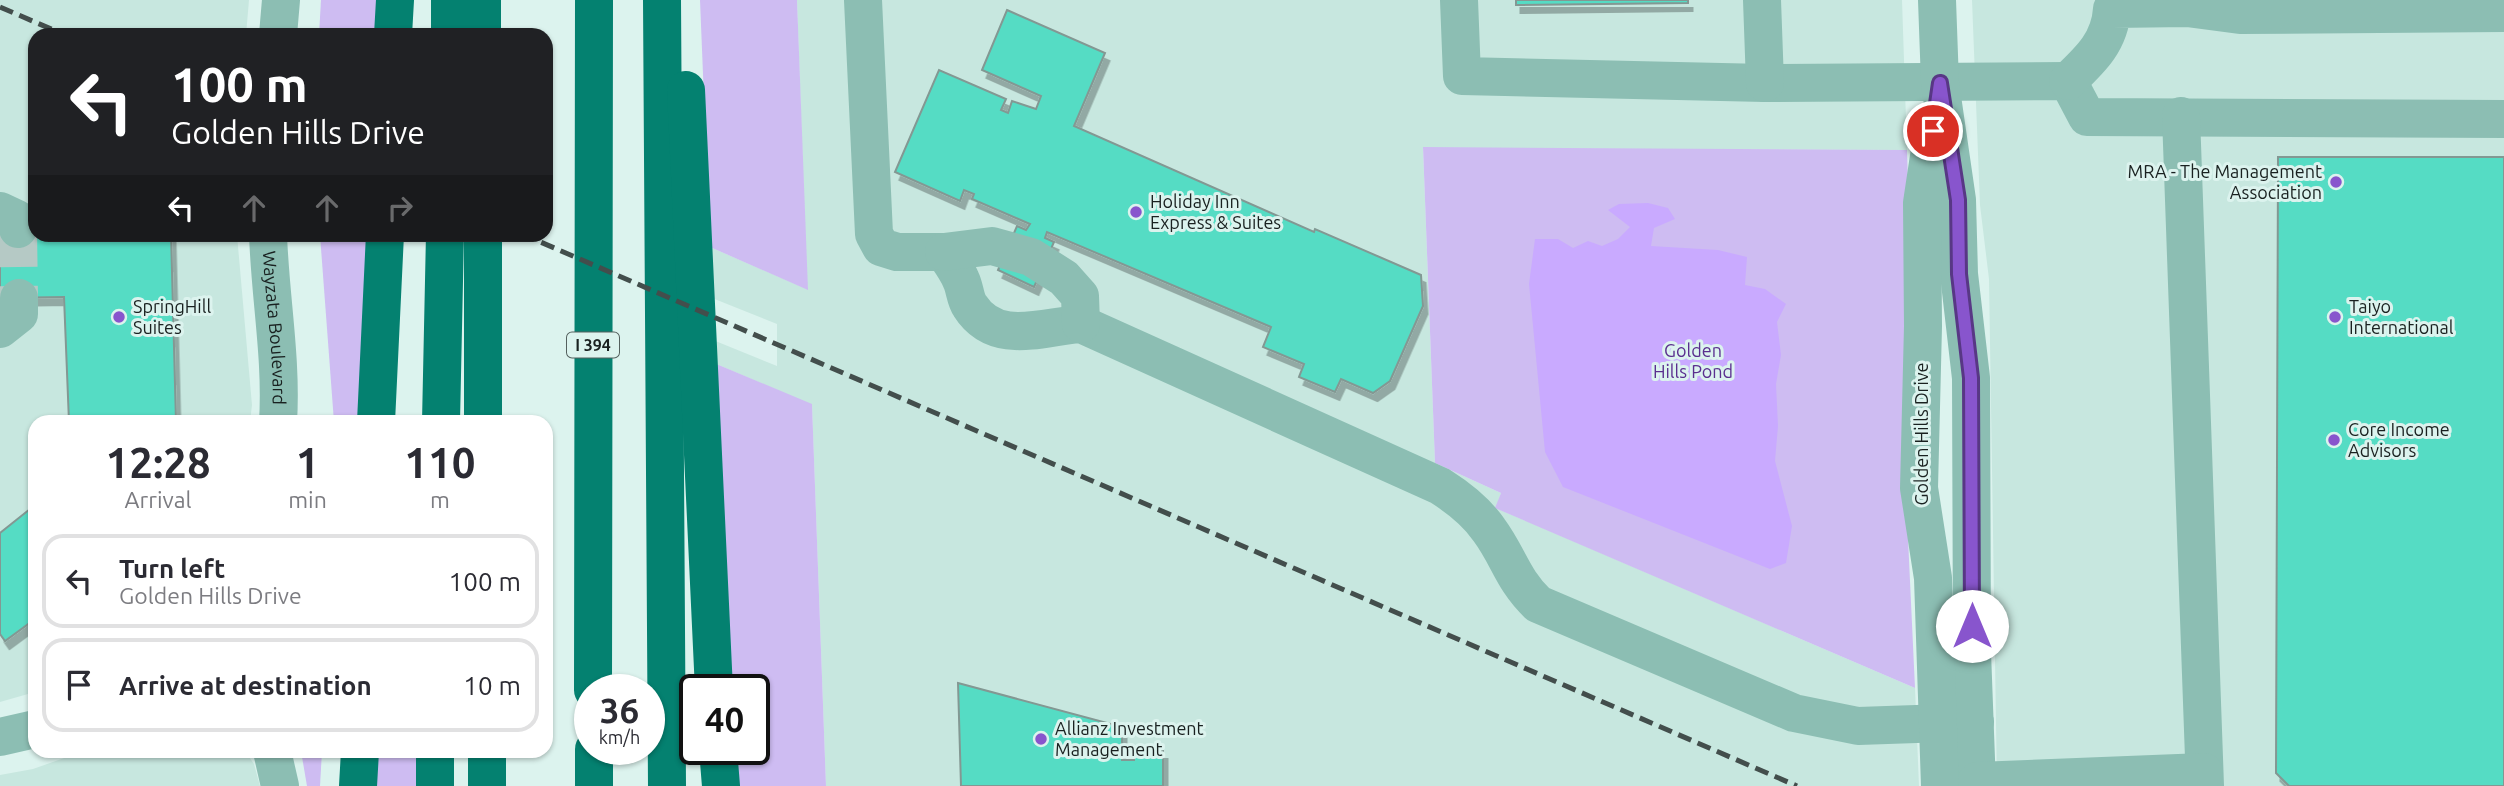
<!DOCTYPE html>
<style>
:root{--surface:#fff;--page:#f7f7f7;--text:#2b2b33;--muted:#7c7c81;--line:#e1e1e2}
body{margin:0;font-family:Ubuntu,sans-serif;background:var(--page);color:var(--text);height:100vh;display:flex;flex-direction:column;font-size:26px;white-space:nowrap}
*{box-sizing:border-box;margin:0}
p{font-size:23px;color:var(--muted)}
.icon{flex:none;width:38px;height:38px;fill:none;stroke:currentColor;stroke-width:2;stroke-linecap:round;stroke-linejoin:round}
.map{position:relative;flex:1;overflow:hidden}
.sheet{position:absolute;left:28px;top:415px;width:525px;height:343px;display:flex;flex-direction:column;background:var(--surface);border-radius:21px;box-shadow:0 2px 5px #0004}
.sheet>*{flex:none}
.guide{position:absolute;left:28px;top:28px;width:525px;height:214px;border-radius:21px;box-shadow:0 2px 5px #0004;background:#202124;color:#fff;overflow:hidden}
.speed{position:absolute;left:574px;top:674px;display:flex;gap:14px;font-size:35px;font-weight:700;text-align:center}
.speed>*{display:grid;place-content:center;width:91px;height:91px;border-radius:50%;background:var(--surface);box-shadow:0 2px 5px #0004;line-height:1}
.speed small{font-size:18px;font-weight:400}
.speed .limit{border:4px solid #111;border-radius:10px;background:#fff;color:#111}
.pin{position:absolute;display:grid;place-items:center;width:60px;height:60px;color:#fff;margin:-30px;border:4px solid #fff;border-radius:50%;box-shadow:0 2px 7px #0007}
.me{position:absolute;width:77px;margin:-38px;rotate:0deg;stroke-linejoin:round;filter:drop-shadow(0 0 5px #0008)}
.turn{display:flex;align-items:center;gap:24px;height:147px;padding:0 28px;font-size:32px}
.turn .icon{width:91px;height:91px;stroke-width:2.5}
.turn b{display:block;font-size:49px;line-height:60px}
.lanes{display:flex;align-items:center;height:66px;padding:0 28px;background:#0003;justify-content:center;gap:35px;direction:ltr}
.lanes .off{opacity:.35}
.eta{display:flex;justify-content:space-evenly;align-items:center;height:119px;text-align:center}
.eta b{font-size:42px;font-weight:700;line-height:49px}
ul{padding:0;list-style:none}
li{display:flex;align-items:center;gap:21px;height:94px;margin:0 14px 10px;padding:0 14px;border:4px solid var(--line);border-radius:21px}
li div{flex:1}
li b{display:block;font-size:26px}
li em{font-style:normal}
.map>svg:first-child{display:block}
</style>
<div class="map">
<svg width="2504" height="786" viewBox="0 0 2504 786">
<defs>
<filter id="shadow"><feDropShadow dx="4.5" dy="8" stdDeviation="0" flood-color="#0004"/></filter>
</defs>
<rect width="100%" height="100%" fill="#dcf3ee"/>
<g fill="#c7e7df">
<path d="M0,0h249l-3,35h-211v199l202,1 15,170 -2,17h-215v270l-35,10z"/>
<path d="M797,0h1105l5,150 -484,-2 12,315 66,30 -5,15 419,180 4,98h-1093l-14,-381 -98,-42 -1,-23 64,26v-42l-65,-26 -2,-51 97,42z"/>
<path d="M1972,0h532v786h-507l-8,-507 -9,-74z"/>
<path d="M84,751h161l9,13 6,22h-260v-11l33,-6z"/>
</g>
<g fill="#cebcf2">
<path d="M321,0h58l-1,35h-59z"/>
<path d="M700,0h97l11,290 -98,-43z"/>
<path d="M1423,147l484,3 3,102 -5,222 10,214 -420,-180 6,-15 -66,-30z"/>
<path d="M320,235h48l-10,187h-24z"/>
<path d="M714,363l98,41 14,382h-91l-2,-37h21v-59l-25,-1z"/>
<path d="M301,751h21l-2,35h-13z"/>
<path d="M372,751h45l-1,35h-45z"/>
</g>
<path fill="#c9aaff" d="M1648,203l20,5 7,11 -21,9 -3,18 67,4 29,7 -2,28 20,4 21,15 -9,18 4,33 -5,29 2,42 -3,35 17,65 -6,37 -16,6 -207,-82 -18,-35 -16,-168 6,-45h23l15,9 15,-7 14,5 16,-7 12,-12 -22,-17 11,-6z"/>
<g fill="#55dcc4" stroke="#839893" stroke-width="2" filter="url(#shadow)">
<path d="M1516,0h172v3l-172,2z"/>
<path d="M1007,10l98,43 -31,73 240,106 1,-3 106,46 2,31 -33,75 -17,12 -32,-14 -6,13 -36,-15 5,-13 -41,-17 8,-20 -224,-95 -2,6 9,4 -20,45 -36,-17 19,-44 9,4 4,-6 -58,-25 2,-5 -10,-4 -4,11 -65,-29 44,-102 67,29 -5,11 7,3 4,-12 24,8 5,-13 -59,-26z"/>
<path d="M2278,157h226v629h-215l-13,-13z"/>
<path d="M0,229l35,5h136l5,188h-107l-5,-125 -64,1z"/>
<path d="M35,505v114l-30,22 -5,-7v-101z"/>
<path d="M958,683l164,44v33h12v-9h29v35h-202z"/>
</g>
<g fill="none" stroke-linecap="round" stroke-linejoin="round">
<path stroke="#b5c9c5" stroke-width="38" stroke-dasharray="38 19" stroke-linecap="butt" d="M18,229l1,69"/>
<g stroke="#8cbeb3" stroke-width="38">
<path d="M863,0l11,234 7,13 16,5h47c6,9 13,18 17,28 4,8 4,19 9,26 26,41 74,20 111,18l359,162c19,12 36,25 49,44 20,27 23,49 49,74l256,109 64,13 117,-4"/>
<path d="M1459,0l3,76 303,7 303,-2 19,36 417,2"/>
<path d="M1762,0l3,83"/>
<path d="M1937,0l3,83 17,117 2,74 12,104 1,274 5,134"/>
<path d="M278,35l3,-35"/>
<path d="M2068,81c22,-21 42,-39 44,-72l75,-1 53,7 264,-2"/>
<path d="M2181,116l24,670"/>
<path d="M1934,123l-12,80 1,123 -4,162 14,90 7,208"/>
<path d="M0,211l17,8 1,10"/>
<path id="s1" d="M268,234c2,63 14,125 10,188"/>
<path d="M944,252l48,-6 39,11 33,21 16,18 1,28"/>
<path d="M0,329l19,-15v-16"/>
<path d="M0,737l35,-8"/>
<path d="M272,751l8,35"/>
<path d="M1977,781l227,-9"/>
</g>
<g stroke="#048170" stroke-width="38">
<path d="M482,0v35"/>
<path d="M662,0l5,786"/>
<path d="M393,35l2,-35"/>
<path d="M450,35v-35"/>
<path d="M686,90l28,600"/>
<path d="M483,234v188"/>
<path d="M376,422l9,-188"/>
<path d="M441,422l4,-188"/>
<path d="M593,690l1,-690"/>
<path d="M594,749v37"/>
<path d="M718,749l3,37"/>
<path d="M487,751v35"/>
<path d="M358,786l2,-35"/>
<path d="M435,786v-35"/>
</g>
<g stroke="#434e4c" stroke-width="5" stroke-dasharray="14 7" stroke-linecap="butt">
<path d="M0,7l65,28"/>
<path d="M522,234l1275,552"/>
</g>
</g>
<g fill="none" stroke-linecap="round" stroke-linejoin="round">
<defs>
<path id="route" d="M1933,131l7,-48 18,117 1,74 12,104 1,248"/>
</defs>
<use href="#route" stroke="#583785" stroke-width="18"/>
<use href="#route" stroke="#8855cd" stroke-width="12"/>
</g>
<g fill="#8855cd" stroke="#dcf3ee" stroke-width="2.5">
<circle cx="2336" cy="182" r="7"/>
<circle cx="1136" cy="212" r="7"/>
<circle cx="119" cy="317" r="7"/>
<circle cx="2335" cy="317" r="7"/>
<circle cx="2334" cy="440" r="7"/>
<circle cx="1041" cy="739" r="7"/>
</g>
<g text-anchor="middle" stroke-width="6" stroke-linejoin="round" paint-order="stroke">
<rect fill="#dcf3ee" stroke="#54605e" stroke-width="2" x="567" y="332.5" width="52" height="25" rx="5"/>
<g font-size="16" font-weight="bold" fill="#192120">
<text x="593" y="351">I 394</text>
</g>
<g font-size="18" fill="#192120" stroke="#dcf3ee" text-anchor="start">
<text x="2322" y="178" text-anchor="end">MRA - The Management<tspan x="2322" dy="21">Association</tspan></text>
<text x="1150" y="208">Holiday Inn<tspan x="1150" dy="21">Express &amp; Suites</tspan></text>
<text x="133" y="313">SpringHill<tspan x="133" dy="21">Suites</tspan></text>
<text x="2349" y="313">Taiyo<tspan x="2349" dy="21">International</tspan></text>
<text x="2348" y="436">Core Income<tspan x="2348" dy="21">Advisors</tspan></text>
<text x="1055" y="735">Allianz Investment<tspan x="1055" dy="21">Management</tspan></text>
</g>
<g font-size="18" fill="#192120" stroke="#dcf3ee">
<text dy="6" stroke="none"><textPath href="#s1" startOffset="94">Wayzata Boulevard</textPath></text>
<text transform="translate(1922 434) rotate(-90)" y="6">Golden Hills Drive</text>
</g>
<g font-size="18" fill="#5a2f8f" stroke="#dcf3ee">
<text x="1693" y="357">Golden<tspan x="1693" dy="21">Hills Pond</tspan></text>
</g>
</g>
</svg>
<div class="speed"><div>36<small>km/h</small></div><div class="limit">40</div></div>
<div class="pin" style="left:1933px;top:131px;background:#d93025"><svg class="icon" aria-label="arrive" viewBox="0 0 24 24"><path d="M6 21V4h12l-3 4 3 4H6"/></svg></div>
<svg class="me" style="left:1972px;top:626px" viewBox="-20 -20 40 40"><circle r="19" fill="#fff"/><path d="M0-13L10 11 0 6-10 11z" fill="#8855cd"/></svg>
<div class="guide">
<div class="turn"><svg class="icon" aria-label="left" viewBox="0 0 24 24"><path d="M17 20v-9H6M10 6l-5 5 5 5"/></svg><div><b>100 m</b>Golden Hills Drive</div></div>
<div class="lanes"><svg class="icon" aria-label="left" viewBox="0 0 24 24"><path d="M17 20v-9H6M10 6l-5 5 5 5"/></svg><svg class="icon off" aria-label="ahead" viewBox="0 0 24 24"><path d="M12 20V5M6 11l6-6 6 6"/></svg><svg class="icon off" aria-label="ahead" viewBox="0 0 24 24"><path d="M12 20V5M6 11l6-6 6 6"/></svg><svg class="icon off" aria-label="right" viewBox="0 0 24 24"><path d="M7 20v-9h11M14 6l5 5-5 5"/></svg></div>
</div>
<section class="sheet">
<div class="eta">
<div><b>12:28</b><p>Arrival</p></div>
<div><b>1</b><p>min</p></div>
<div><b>110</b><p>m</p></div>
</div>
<ul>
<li><svg class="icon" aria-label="left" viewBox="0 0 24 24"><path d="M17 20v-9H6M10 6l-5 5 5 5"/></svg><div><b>Turn left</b><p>Golden Hills Drive</p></div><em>100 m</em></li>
<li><svg class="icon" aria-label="arrive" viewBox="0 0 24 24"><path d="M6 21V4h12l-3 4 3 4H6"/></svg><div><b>Arrive at destination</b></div><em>10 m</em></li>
</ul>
</section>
</div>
